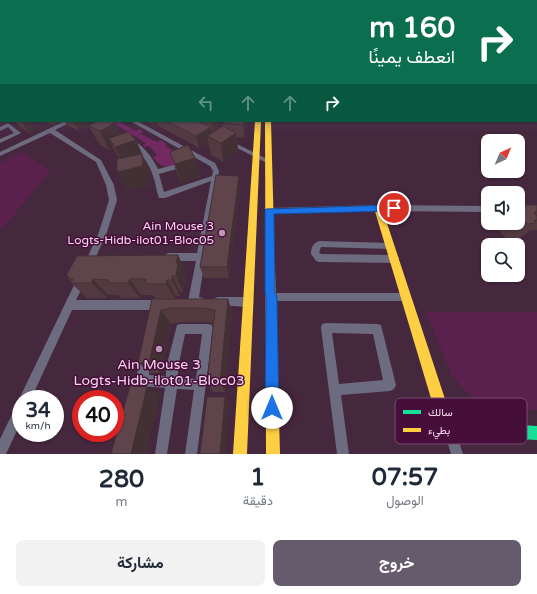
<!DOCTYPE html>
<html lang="ar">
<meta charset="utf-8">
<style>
:root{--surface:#fff;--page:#f2f2f3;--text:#1f2937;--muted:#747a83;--accent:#655b6d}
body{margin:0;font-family:"Varela Round",Vazirmatn,sans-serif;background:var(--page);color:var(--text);direction:rtl;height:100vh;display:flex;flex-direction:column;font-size:15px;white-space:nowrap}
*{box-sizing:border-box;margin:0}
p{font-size:13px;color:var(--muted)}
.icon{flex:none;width:22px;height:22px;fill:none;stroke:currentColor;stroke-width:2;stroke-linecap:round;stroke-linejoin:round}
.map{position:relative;height:454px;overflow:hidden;direction:ltr}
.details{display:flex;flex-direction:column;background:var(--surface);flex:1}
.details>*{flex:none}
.guide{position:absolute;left:0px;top:0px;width:537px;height:122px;box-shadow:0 1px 3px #0004;direction:rtl;background:#0b6e4f;color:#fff;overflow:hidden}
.needle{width:26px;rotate:44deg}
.fabs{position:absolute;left:481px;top:134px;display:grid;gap:8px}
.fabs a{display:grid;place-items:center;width:44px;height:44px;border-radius:8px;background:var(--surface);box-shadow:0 1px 3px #0004;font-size:20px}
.speed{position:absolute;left:12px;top:390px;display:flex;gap:8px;font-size:20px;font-weight:700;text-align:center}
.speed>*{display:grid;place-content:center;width:52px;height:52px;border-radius:50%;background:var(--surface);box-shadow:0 1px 3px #0004;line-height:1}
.speed small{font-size:10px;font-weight:400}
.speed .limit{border:6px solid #d22;background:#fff;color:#111}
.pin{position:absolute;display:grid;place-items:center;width:34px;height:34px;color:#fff;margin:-17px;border:2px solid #fff;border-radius:50%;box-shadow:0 1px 4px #0007}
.me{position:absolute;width:44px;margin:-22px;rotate:0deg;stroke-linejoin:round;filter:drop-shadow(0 0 3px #0008)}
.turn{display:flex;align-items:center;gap:14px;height:84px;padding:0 16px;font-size:18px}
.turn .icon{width:52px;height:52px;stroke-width:2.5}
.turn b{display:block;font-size:28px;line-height:34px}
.lanes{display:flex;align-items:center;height:38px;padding:0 16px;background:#0003;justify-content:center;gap:20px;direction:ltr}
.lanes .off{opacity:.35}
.eta{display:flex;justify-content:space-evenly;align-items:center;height:68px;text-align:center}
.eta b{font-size:24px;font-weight:700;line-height:28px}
.button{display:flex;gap:8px;margin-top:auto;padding:8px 16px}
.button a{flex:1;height:46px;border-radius:8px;background:var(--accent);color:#fff;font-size:16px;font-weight:700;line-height:46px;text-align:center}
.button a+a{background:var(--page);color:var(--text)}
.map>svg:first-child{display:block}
</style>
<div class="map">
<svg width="537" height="454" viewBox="0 0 537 454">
<rect width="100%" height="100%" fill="#45273e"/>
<g fill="#5b214e">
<path d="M22,152l28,19 -48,58 -2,-3v-63z"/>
<path d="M426,312h111v98l-32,-2 -28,-7 -15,-14 -11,-13z"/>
</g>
<path fill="#722861" d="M110,121h13l-2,2 15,8 4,-2 3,2 -2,3 16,8 3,-2 7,4 -2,2 23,13c-16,6 -24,14 -35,-2l4,-2 -8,-9 -5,1 -1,-2 3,-2 -13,-8 -3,2 -1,-4z"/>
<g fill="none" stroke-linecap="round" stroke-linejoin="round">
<g fill="#6d6b7f" fill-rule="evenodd">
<path d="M1,105v4l-1,1v-4z"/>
<rect x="0" y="115" width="1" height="4"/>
<path d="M65,121h8l-18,9 46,30 13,25 3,15 -10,32 -16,36 -3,1 -3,-1 -1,-3 15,-33 10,-32 -3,-15 -10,-23 -46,-29 -50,23v-4z"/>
<path d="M130,121h7l78,42 4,8 -20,126 4,1 2,3 -2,3 -3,1 -10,-1 -2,-3 8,-40h-27l-3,-1 -1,-3 1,-3 3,-1h28l14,-72 -46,17h-6c-3,-7 -3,-15 -6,-22 -6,-18 -13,-22 -26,-35l3,-2c13,5 22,18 28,30l27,-7h2v4l-28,8 5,18 48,-16 1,-5 -3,-5z"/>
<path d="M8,123l13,10 -21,10v-4l14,-6 -6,-6 -8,4v-4z"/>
<path d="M229,140l42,21 1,1 -3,2 -42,-21 -1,-1z"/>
<path d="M378,205l110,1v6l-110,-1 -109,3 -4,-3 4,-3z"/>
<path d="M319,241l71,2 3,1 1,2 -1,2 -3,1 -69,-2 -2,6 2,1 74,1 3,1 1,3 -1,3 -3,1 -76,-1 -3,-1 -5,-7c0,-6 2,-11 8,-13z"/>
<path d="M81,276l3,1 2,3 -10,20h81l3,2 2,3 -3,6 -3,2 -4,-3h-80l-41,89h-10v23l-15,32h-6v-15l17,-35 3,-2 -1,-3 2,-4 57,-118z"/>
<path d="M272,293h133l3,1 2,3 -2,3 -3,1h-133l-3,-1 -2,-3 2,-3z"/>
<path d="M218,297h31l3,2 2,3 -2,3 -3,2 -31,-2 -3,-1 -2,-3 2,-3z"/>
<path d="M326,323l51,1 4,1 15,60 -2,4 -4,2 -49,4 8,59h-12l-16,-126 1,-4zM332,333l41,1 10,46 -44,4z"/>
<path d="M181,324h27l4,1 1,4 -16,125h-12l9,-64 -17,-1 -10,65h-12l10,-66 -23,-2 -4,-2c-3,-8 1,-21 4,-29l4,-1 4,1 1,4 -2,16 17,1v-8l10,-39 1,-4zM185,334h17l-6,45 -18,-2v-9z"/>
<path d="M449,422l4,2 10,30h-12l-8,-26 2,-4z"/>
</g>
<path fill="#16e098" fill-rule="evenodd" d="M440,398l5,2 8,21 84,5v14l-89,-5 -5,-2 -10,-28 2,-5z"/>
<g fill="#ffcf43" fill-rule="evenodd">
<rect x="536" y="79" width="1" height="4"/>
<path d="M255,121h6l-14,333h-14z"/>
<path d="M265,121h6l9,333h-14z"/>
<path d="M378,205l4,3 65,197 -2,5 -5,2 -5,-2 -2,-5 -59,-197z"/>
</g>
</g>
<g fill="#533a41">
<path d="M15,121h15l6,9 -7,3 -12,-9z"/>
<path d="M44,121h14v1l-2,2h-7z"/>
<path d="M65,121h26l2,3 43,16 14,33 1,12 -24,5 -10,-18 2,-14 -6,-10 -4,2 -10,-6 -10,-18 -10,5 -12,-6z"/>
<path d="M146,121h73v2l-2,6 -4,2 -1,-1v3l11,-7v-3l1,-2h22l-2,17 -7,-1 1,14 -15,11 -12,-7 -3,-13 -9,6 -42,-23 -2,1z"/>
<path d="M170,152l25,6 5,19 -19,6 -5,-12z"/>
<path d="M240,189l-11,89h-25l-4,-11z"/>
<path d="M518,205h19v25h-7l-13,11h-8l-5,-5 -7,-9 1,-1 -1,-2 1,-1h20z"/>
<path d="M178,255l7,16 -1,5 2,4 -3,12h-3v4h-4l-1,3h53l4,14 -7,79h-12l-6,-9 6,-60 -5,-1h-27l-10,2 -10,49h-10l-13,-10 19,-64 -2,-1 -2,-3h-12l-1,3h-19l-3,-3h-10l-1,3h-20l-16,-15v-1l-3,-3v-1l-2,-2z"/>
</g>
<g fill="#433035">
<path d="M0,92l1,2v7h-1z"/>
<path d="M21,121h9l6,9 -7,3z"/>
<path d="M54,121h4v1l-2,2z"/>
<path d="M73,121h18l2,3 -14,7z"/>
<path d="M153,121h3l1,4 -2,1z"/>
<path d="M212,121h7v2l-2,6 -4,2z"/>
<path d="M244,121h2l-2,17 -1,-13z"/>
<path d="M115,123l9,19 -15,-4 4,10 -4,2 -9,-19z"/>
<path d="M211,127l2,12 -6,-3 1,6 -9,6 -3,-12z"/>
<path d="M236,133l2,18 -15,11 -2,-19z"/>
<path d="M136,140l14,33 1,12 -24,5 -10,-18 7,-6 -9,-19z"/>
<path d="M195,158l5,19 -19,6 -6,-19z"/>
<path d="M239,176l1,13 -11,89 -2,-11z"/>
<path d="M178,255l7,16 -1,5 2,4 -3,12 -7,-16v-13z"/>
<path d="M172,276l8,16v4l-8,-16z"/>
<path d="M93,279l15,16 -1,3 -15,-15z"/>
<path d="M130,279l11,16 -1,3 -12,-15z"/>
<path d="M167,280l9,16 -1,3 -9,-15z"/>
<path d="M228,299l4,14 -7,79 -5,-9z"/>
<path d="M161,310l10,14 -10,49 -12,-10z"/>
<path d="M147,387l13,8 -13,59h-16z"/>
<path d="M225,397l4,8 -3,49h-6z"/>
</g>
<g fill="#60444c" stroke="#433035">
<path d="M0,74h1v15l-1,-1z"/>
<path d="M97,121h14l4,2 -15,8 -11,-5z"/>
<path d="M167,121h31l13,6 -15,9z"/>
<path d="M224,121h20l-1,4 -20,-2z"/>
<path d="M223,126l13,7 -15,10 -14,-7z"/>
<path d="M128,132l8,8 -21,7 -6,-9z"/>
<path d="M188,145l7,13 -20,6 -5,-12z"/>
<path d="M142,154l1,12 -26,6v-13z"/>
<path d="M216,175l23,1 -12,91h-27z"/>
<path d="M518,205h19v7h-3l3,4v4h-3l2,3 -8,1 -6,-6 -4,-5z"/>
<path d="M178,255l-2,8h2l-2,13h-4v4h-5l-1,4h-17l-4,-1 1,-4h-16l-2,4h-20l1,-3 -16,-1 -1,4h-21l2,-4h-5l1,-3h-3l11,-20z"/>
<path d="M152,299h76l-8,84h-13l8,-73 -13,-2h-30l-11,2 -12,53h-11z"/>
<path d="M130,386l17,1 -16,67h-20z"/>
<path d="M207,397h18l-5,57h-20z"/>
</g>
<linearGradient id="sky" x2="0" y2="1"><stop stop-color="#261522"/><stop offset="0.54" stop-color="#564763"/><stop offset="1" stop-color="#564763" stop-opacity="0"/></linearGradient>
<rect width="537" height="136" fill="url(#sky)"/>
<path fill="#1a73e8" stroke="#114b97" d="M394,205l4,3 -4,3 -120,3 1,78 2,5 2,111 -2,5 -5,2 -5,-2 -2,-5 1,-111 -1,-5v-81l1,-2z"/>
<g fill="#ba99b0" stroke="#460e3a" stroke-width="1.5">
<circle cx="222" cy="233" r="4"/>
<circle cx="159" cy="349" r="4"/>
</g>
<g text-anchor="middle" stroke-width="3" stroke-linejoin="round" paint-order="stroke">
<g font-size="12" fill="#f9d6ee" stroke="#460e3a" text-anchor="end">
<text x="214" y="230">Ain Mouse 3<tspan x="214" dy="14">Logts-Hidb-ilot01-Bloc05</tspan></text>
</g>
<g font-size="14" fill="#f9d6ee" stroke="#460e3a">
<text x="159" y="369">Ain Mouse 3<tspan x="159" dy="16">Logts-Hidb-ilot01-Bloc03</tspan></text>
</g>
</g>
<rect x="395" y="398" width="132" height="46" rx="6" fill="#460e3a" stroke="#7c4a70" stroke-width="1"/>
<rect x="403" y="410" width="18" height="4" fill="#16e098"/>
<rect x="403" y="428" width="18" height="4" fill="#ffcf43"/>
<g font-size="11" fill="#f9d6ee">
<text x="428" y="416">سالك</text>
<text x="428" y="434">بطيء</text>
</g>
</svg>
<div class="fabs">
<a><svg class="needle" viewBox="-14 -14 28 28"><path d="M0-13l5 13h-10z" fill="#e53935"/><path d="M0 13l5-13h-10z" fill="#747a83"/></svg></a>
<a><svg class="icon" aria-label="sound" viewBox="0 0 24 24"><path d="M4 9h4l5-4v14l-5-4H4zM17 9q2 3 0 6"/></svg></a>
<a><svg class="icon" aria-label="search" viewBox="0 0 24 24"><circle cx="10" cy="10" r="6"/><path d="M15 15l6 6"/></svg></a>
</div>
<div class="speed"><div>34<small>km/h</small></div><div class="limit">40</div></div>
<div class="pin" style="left:394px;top:208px;background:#d93025"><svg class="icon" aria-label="arrive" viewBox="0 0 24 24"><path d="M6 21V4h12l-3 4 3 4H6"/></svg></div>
<svg class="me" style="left:272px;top:408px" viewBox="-20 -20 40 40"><circle r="19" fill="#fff"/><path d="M0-13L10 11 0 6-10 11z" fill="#1a73e8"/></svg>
<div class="guide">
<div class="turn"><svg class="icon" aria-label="right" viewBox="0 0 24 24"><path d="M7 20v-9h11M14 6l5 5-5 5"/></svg><div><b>160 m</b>انعطف يمينًا</div></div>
<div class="lanes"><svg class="icon off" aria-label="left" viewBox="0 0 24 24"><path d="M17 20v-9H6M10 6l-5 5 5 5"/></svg><svg class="icon off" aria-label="ahead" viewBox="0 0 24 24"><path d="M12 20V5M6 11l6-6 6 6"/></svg><svg class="icon off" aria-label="ahead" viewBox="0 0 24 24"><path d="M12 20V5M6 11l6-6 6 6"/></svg><svg class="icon" aria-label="right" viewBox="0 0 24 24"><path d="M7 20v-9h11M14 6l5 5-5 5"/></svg></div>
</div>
</div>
<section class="details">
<div class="eta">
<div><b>07:57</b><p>الوصول</p></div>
<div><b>1</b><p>دقيقة</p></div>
<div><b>280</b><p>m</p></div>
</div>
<div class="button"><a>خروج</a><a>مشاركة</a></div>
</section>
